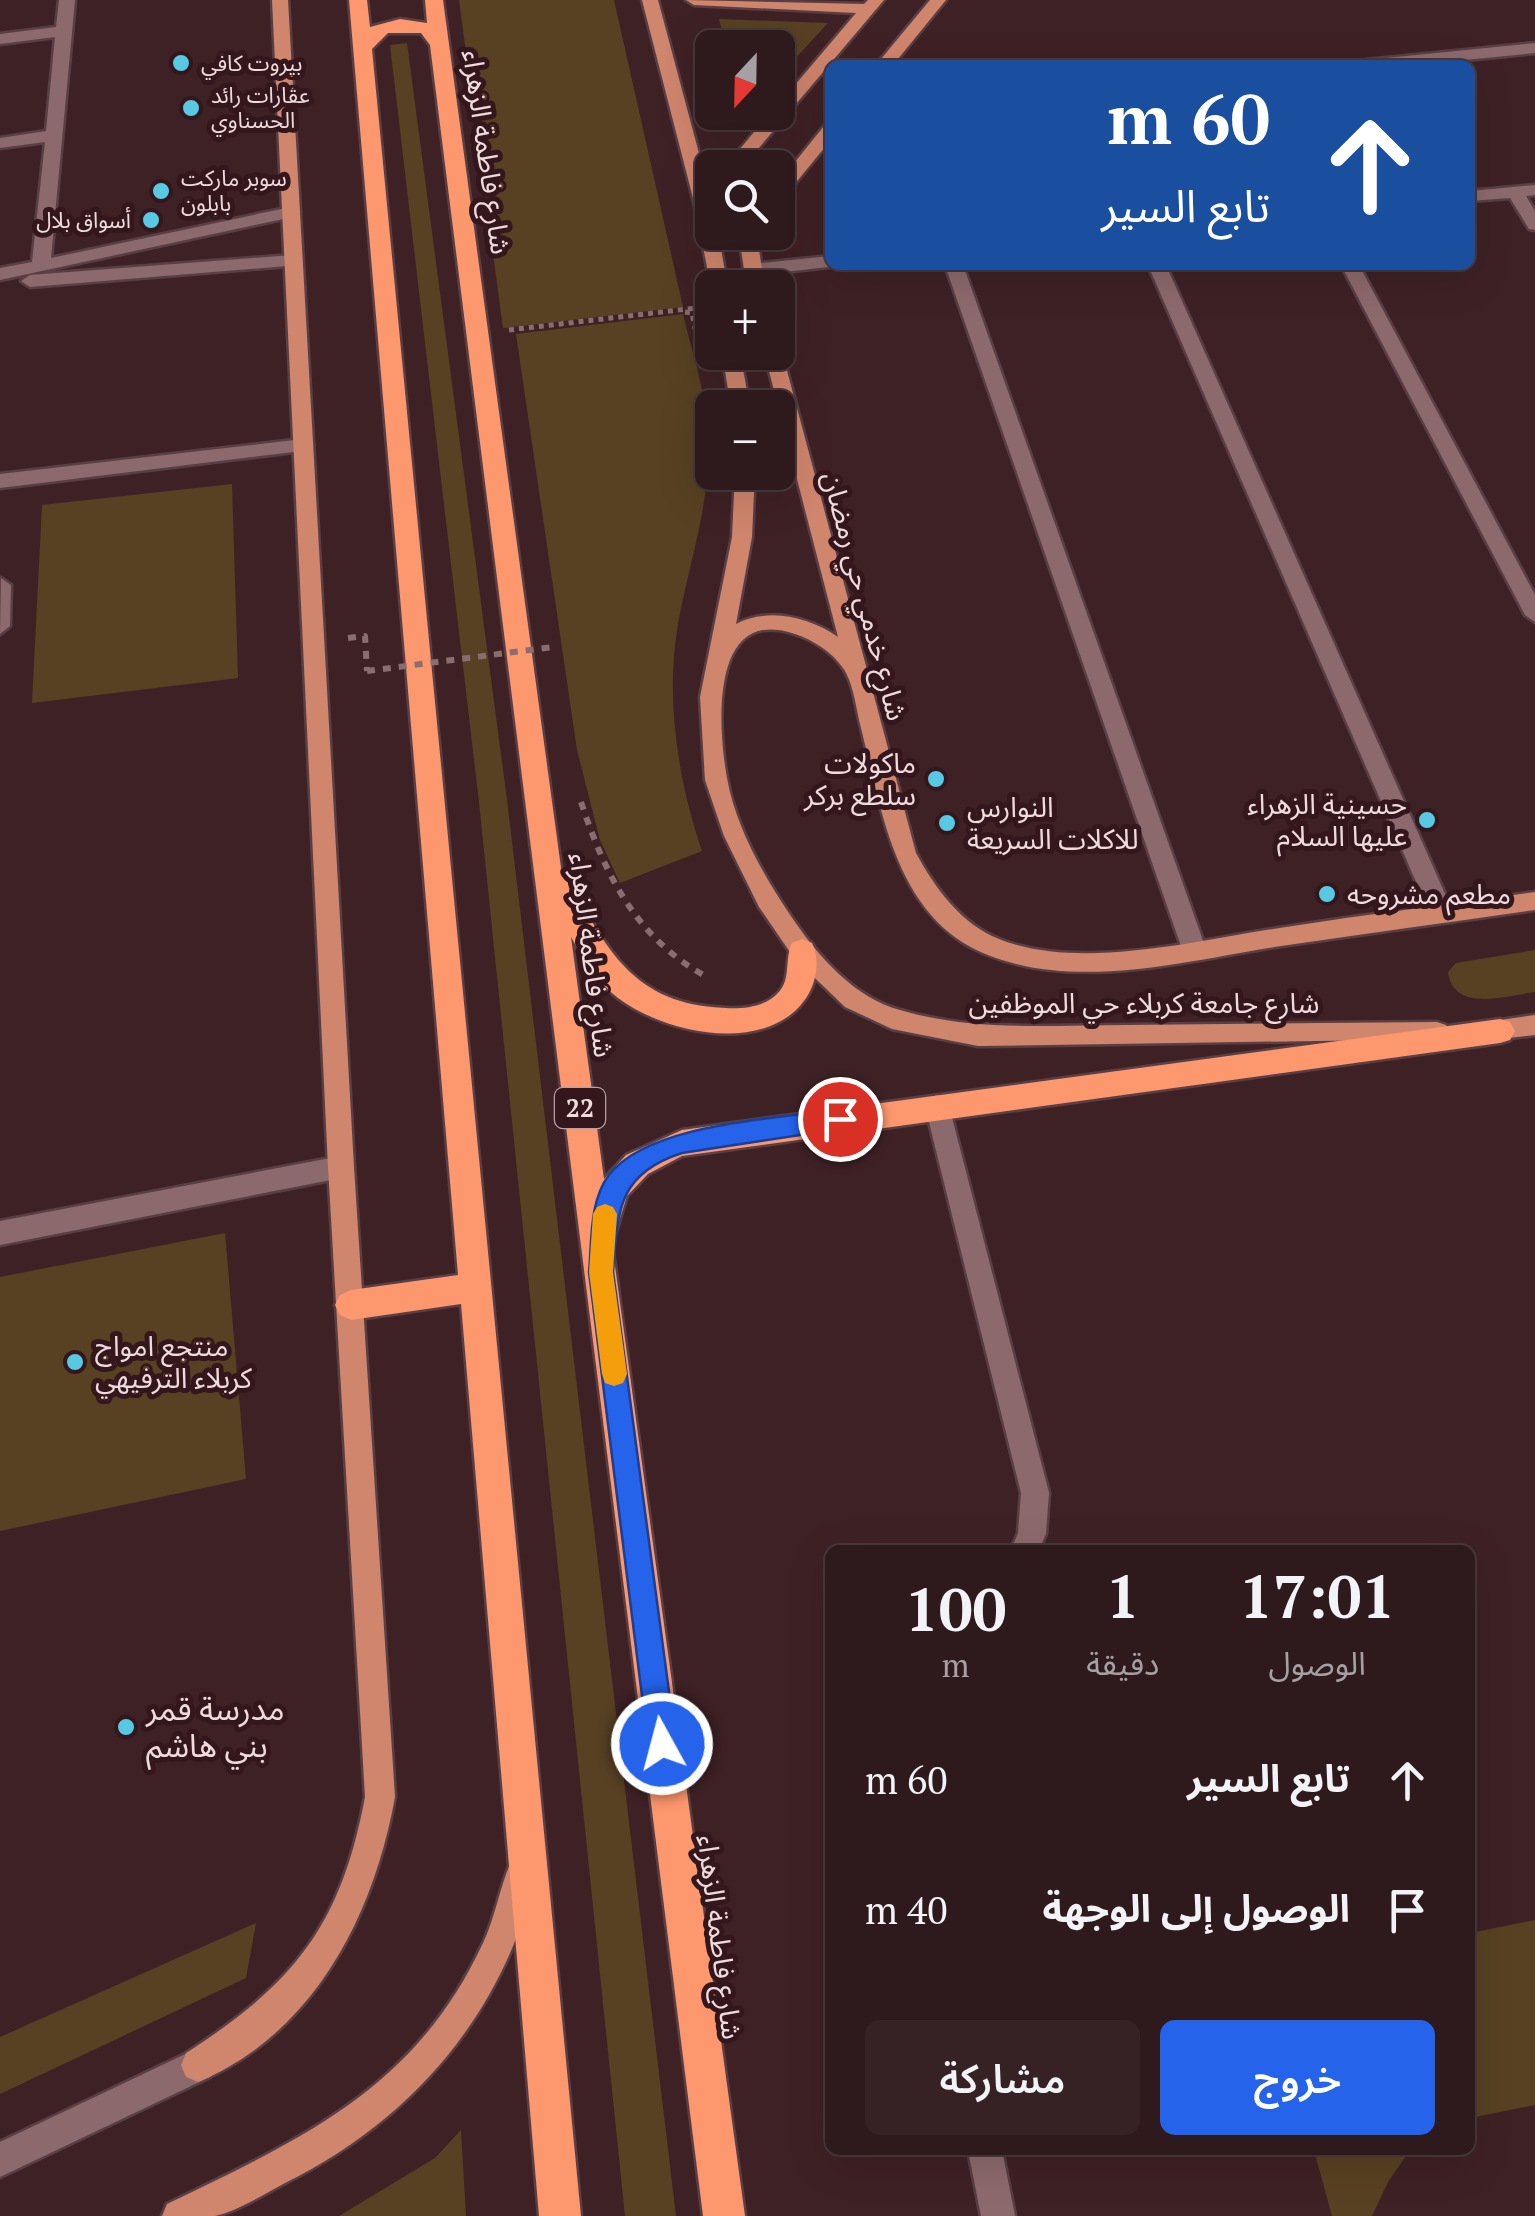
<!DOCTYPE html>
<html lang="ar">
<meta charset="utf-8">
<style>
:root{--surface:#2e191c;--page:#362225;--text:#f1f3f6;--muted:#a7a0a3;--line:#49383b;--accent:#2563eb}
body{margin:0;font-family:"PT Serif","Noto Sans Arabic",serif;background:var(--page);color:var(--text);direction:rtl;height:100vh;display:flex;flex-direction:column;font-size:38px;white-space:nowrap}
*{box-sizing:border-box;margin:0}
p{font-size:32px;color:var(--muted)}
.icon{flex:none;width:55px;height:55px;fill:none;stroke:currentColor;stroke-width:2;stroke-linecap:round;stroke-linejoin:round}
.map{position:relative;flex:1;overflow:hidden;direction:ltr}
.panel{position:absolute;left:825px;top:1545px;width:650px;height:610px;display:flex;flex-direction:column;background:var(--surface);border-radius:15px;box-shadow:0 10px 40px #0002,0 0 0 2px var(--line);direction:rtl}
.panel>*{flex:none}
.guide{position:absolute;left:825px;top:60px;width:650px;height:210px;border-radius:15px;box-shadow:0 10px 40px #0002,0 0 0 2px var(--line);direction:rtl;background:#1a4fa0;color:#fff;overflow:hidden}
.needle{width:65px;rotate:202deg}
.buttons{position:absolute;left:695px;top:30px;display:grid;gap:20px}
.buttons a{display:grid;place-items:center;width:100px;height:100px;border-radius:15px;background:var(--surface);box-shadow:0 10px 40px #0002,0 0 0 2px var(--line);font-size:50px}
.pin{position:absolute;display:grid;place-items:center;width:85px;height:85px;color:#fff;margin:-42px;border:5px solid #fff;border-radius:50%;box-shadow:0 2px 10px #0007}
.me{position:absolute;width:110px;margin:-55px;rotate:353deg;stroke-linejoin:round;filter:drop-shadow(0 0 8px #0008)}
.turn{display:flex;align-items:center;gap:35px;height:210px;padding:0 40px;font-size:45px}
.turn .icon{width:130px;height:130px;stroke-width:2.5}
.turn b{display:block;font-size:70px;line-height:85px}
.eta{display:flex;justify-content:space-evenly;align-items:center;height:170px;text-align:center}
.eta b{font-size:60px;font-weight:600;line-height:70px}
.button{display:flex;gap:20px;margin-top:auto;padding:20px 40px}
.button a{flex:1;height:115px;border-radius:15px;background:var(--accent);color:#fff;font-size:40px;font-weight:600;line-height:115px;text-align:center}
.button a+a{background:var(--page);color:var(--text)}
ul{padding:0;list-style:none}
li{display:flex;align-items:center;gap:30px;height:130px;padding:0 40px}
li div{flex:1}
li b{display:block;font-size:38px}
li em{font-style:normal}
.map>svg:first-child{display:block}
</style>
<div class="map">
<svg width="1535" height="2216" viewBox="0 0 1535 2216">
<rect width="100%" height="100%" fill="#3e2125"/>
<g fill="#584122">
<path d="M459,0h155l69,307 -180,21z"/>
<path d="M719,19l108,4h1l-50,54v-29l-52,-1z"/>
<path d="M407,43l100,757 169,1416h-51l-146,-1414 -89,-757z"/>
<path d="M683,314c9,39 24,81 25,121 3,69 -18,123 -30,189 -13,74 0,157 24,227l-82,32 -20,-43 -23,-90 -61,-416z"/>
<path d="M232,484l6,194 -206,25 10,-198z"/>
<path d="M1535,950v42c-28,4 -82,21 -87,-20l8,-9z"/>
<path d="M225,1233l21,246 -246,52v-254z"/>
<path d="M1535,1920v185l-65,13v-185z"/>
<path d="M256,1923l-10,55 -246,116v-57z"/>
<path d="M461,2130l5,86h-127l96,-58z"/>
<path d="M1314,2150h96l-22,32 -16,34h-40z"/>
</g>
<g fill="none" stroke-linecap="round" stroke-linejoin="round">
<defs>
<g id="minor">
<path d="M59,0h16l-24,258 240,-51 9,5 -3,4 -297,64v-12l32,-6 13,-120 -45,6v-10l46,-7 9,-94 -55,7v-10l56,-7z"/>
<path d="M1535,43v10l-121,12h-56l8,-5z"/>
<path d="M1535,185v10l-9,1 9,15v19l-6,-1 -19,-31 -40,3v-10z"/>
<path d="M293,255l6,2v8l-269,22 -9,-6 9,-6z"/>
<path d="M830,256v9l6,1 -84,10 -9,-6 9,-6z"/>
<path d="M945,265h18l243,684 -4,7h-16l-4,-7z"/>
<path d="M1148,265h18l288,649 -4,7h-16l-4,-7z"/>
<path d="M1341,265h18l176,330v27l-10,-7z"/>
<path d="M303,439l10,6 -3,5 -310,38v-14z"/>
<path d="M1,578l10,7 -1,41 -10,8z"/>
<path d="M937,1095l9,3 3,8 100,387 -3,41 -7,16h-28l7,-17 3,-40 -96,-387 3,-8z"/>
<path d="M341,1156l9,3 4,8 -4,8 -9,3 -341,67v-24z"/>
<path d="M198,2048l12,5 5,12 -5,12 -210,100v-35z"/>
<path d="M968,2150h34l13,66h-34z"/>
</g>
<g id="major">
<path d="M272,0h16l66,1167 41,630c-21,117 -80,236 -197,285l-12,-5 -5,-12 5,-12c109,-70 155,-128 179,-256l-37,-630z"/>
<path d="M642,0h16l54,202v30h6l10,56h-16v4l-18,-90z"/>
<path d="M686,0l178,4 4,-4h16l-142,168h-18l47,-56h7v-7l78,-92 -162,-8z"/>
<path d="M930,0h16l-53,65h-17z"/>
<path d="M830,125v16l-46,56 -6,1v-15l46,-57z"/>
<path d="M744,232h18l-3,18 6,38h-18l-6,-38z"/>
<path d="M778,347l4,5 134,501c19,35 45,71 83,86 82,33 202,0 287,-12 83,-13 166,-23 249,-35v18c-82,12 -165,23 -247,35 -97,14 -210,48 -305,8 -89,-38 -102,-147 -123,-229 -4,-17 -7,-42 -17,-56 -11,-16 -30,-28 -48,-34 -86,-30 -77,94 -68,144 9,51 39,102 68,144 25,36 60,76 105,88 74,22 151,15 228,15 103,-1 206,-2 309,-3l9,3 3,7 -3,7 -468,7 -86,-17 -47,-22 -51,-49 -35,-51 -35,-71 -19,-56 -5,-83 32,-160 3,-65h20l-3,65 -16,87c32,-17 73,-7 102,13l-74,-285h14z"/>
<path d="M722,352h18l10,56h-19z"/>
<path d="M1535,1015v20l-53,6 -9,-3 -3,-7 3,-7z"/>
<path d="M521,1859l11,5 5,11c-36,140 -123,244 -252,308 -21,11 -47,28 -70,33 -16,0 -36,0 -53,0l5,-12c136,-66 248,-115 316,-261 12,-25 16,-53 27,-79z"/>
</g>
<path id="highway" d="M349,0h18l3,27 30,-8 27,4 -2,-23h18l119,875 6,2c38,73 66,128 158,131 16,1 38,-1 51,-14 15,-14 7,-35 15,-51l10,-4 10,4c8,15 5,37 -4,52 -37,61 -141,40 -190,3 -20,-15 -35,-39 -47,-61l33,242 22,-24 56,-25 818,-111 10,3 5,9 -5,9 -10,3 -818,113 -34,18 -21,22 -15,48 133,972h-42l-273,-2171 -9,-12h-33l-16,16 209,2167h-42l-78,-912 -110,16 -11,-5 -5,-10 5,-10 11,-5 107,-15z"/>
</defs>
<use href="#minor" stroke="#593f44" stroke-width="5"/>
<use href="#major" stroke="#593f44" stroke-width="5"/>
<use href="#highway" stroke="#593f44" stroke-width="5"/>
<g stroke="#886e71" stroke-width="5" stroke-dasharray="5 5" stroke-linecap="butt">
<path d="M685,312l7,1 6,30"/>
<path d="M509,330l187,-22"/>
</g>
<g stroke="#886e71" stroke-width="6" stroke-dasharray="8 8" stroke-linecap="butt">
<path d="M348,638l17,-2 2,35"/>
<path d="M581,802c24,73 56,137 126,175"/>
</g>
<use href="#minor" fill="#8c696d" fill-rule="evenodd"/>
<use href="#major" fill="#d0856d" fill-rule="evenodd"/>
<use href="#highway" fill="#fd976d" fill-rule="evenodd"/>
<path stroke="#886e71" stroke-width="6" stroke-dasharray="8 8" stroke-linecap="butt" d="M367,671l186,-24"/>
</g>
<path fill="#2563eb" stroke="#184099" stroke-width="2.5" d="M840,1109l8,3 4,7 -4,7 -8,3 -158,24c-66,21 -64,60 -69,119l63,472 -4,10 -10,4 -10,-4 -4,-10 -59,-472c3,-30 0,-71 20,-97 40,-52 168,-56 231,-66z"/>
<path fill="#f59e0b" d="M605,1204l8,3 4,7 -4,58 14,102 -4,9 -9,3 -9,-3 -3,-9 -13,-102 4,-58 4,-7z"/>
<g fill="#57c9e2" stroke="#33171c" stroke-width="4">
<circle cx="181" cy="63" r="10"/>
<circle cx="191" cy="108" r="10"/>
<circle cx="161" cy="191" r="10"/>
<circle cx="151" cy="220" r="10"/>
<circle cx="936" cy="779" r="10"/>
<circle cx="1427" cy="820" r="10"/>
<circle cx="947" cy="823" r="10"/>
<circle cx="1327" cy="894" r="10"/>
<circle cx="75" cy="1362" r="10"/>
<circle cx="126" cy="1727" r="10"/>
</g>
<g text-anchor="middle" stroke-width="10" stroke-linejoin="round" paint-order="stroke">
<g font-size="22" fill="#efdadc" stroke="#33171c" text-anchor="start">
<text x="201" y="71">بيروت كافي</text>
<text x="211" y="103">عقارات رائد<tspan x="211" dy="25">الحسناوي</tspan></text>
<text x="181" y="186">سوبر ماركت<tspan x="181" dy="25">بابلون</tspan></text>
<text x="131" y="228" text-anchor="end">أسواق بلال</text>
</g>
<rect fill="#33171c" stroke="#b7a0a2" stroke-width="2.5" x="555" y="1088" width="50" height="40" rx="8"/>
<g font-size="25" font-weight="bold" fill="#efdadc">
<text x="580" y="1117">22</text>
</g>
<g font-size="28" fill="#efdadc" stroke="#33171c">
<text transform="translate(487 152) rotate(82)" y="10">شارع فاطمة الزهراء</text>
<text transform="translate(865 596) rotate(75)" y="10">شارع خدمي حي رمضان</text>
<text transform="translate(592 955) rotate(83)" y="10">شارع فاطمة الزهراء</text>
<text x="1144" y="1013">شارع جامعة كربلاء حي الموظفين</text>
<text transform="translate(720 1937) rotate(83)" y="10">شارع فاطمة الزهراء</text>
</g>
<g font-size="28" fill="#efdadc" stroke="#33171c" text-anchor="start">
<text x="916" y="773" text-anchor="end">ماكولات<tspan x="916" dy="32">سلطع بركر</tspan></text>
<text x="1407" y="814" text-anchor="end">حسينية الزهراء<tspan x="1407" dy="32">عليها السلام</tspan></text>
<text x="967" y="817">النوارس<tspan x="967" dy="32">للاكلات السريعة</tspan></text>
<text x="1347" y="904">مطعم مشروحه</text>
<text x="95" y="1356">منتجع امواج<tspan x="95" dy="32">كربلاء الترفيهي</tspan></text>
</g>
<g font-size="32" fill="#efdadc" stroke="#33171c" text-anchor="start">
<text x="146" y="1720">مدرسة قمر<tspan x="146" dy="37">بني هاشم</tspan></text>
</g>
</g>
</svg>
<div class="buttons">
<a><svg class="needle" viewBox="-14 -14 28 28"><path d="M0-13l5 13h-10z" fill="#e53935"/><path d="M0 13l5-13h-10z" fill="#a7a0a3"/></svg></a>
<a><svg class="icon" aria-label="search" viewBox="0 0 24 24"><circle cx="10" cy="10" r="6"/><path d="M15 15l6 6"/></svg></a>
<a>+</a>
<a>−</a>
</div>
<div class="pin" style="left:840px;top:1119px;background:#d93025"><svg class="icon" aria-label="arrive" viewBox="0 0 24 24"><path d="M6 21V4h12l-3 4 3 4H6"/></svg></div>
<svg class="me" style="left:662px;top:1744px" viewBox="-20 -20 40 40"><circle r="17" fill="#2563eb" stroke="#fff" stroke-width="3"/><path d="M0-11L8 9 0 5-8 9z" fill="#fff"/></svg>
<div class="guide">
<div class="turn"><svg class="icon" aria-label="ahead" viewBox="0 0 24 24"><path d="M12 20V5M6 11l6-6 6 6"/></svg><div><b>60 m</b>تابع السير</div></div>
</div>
<section class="panel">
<div class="eta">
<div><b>17:01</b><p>الوصول</p></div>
<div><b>1</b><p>دقيقة</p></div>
<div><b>100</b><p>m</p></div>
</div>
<ul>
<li><svg class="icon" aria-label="ahead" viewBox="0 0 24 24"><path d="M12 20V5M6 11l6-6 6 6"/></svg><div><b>تابع السير</b></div><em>60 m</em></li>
<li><svg class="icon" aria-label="arrive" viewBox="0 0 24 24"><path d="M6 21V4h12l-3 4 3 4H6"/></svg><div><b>الوصول إلى الوجهة</b></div><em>40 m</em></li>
</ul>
<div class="button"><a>خروج</a><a>مشاركة</a></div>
</section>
</div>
